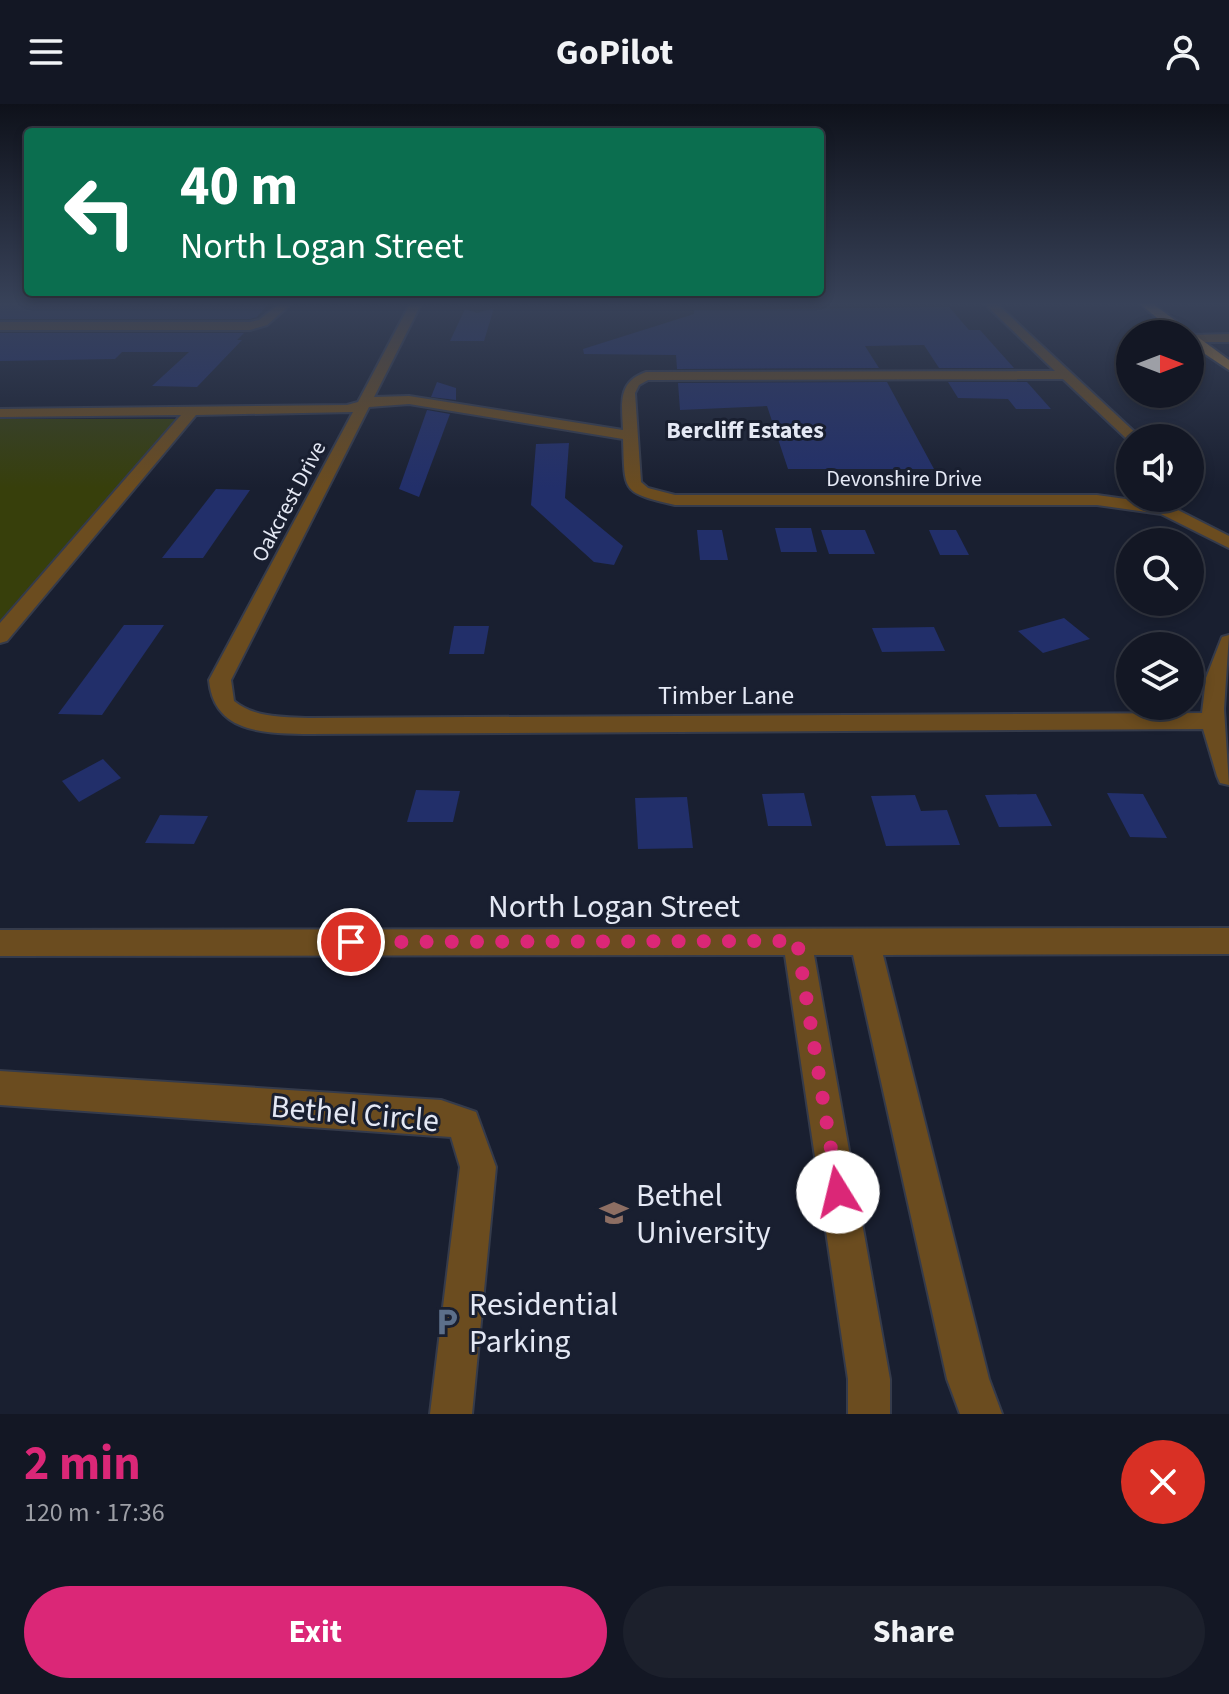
<!DOCTYPE html>
<meta charset="utf-8">
<style>
:root{--surface:#131724;--page:#1c202c;--text:#f1f3f6;--muted:#9d9fa6;--line:#323641;--accent:#db2777}
body{margin:0;font-family:"Source Sans 3",sans-serif;background:var(--page);color:var(--text);height:100vh;display:flex;flex-direction:column;font-size:30px;white-space:nowrap}
*{box-sizing:border-box;margin:0}
p{font-size:26px;color:var(--muted)}
.icon{flex:none;width:44px;height:44px;fill:none;stroke:currentColor;stroke-width:2;stroke-linecap:round;stroke-linejoin:round}
.map{position:relative;height:1310px;overflow:hidden}
.sheet{display:flex;flex-direction:column;background:var(--surface);flex:1}
.sheet>*{flex:none}
.top-card{position:absolute;left:24px;top:24px;width:800px;height:168px;border-radius:8px;box-shadow:0 4px 12px #0003,0 0 0 2px var(--line);background:#0b6e4f;color:#fff;overflow:hidden}
.needle{width:52px;rotate:90deg}
.controls{position:absolute;left:1116px;top:216px;display:grid;gap:16px}
.controls a{display:grid;place-items:center;width:88px;height:88px;border-radius:50%;background:var(--surface);box-shadow:0 4px 12px #0003,0 0 0 2px var(--line);font-size:40px}
.pin{position:absolute;display:grid;place-items:center;width:68px;height:68px;color:#fff;margin:-34px;border:4px solid #fff;border-radius:50%;box-shadow:0 2px 8px #0007}
.me{position:absolute;width:88px;margin:-44px;rotate:351deg;stroke-linejoin:round;filter:drop-shadow(0 0 6px #0008)}
.turn{display:flex;align-items:center;gap:28px;height:168px;padding:0 24px;font-size:36px}
.turn .icon{width:104px;height:104px;stroke-width:2.5}
.turn b{display:block;font-size:56px;line-height:68px}
.round{display:grid;place-items:center;flex:none;width:84px;height:84px;border-radius:42px;background:var(--page)}
.summary{display:flex;align-items:center;justify-content:space-between;height:136px;padding:0 24px}
h1{font-size:48px;font-weight:700;line-height:60px;color:var(--accent)}
.primary-button{display:flex;gap:16px;margin-top:auto;padding:16px 24px}
.primary-button a{flex:1;height:92px;border-radius:48px;background:var(--accent);color:#fff;font-size:32px;font-weight:700;line-height:92px;text-align:center}
.primary-button a+a{background:var(--page);color:var(--text)}
header{display:flex;justify-content:space-between;align-items:center;height:104px;padding:0 24px;background:var(--surface);font-size:36px;font-weight:700}
.map>svg:first-child{display:block}
</style>
<header><svg class="icon" aria-label="menu" viewBox="0 0 24 24"><path d="M4 6h16M4 12h16M4 18h16"/></svg>GoPilot<svg class="icon" aria-label="person" viewBox="0 0 24 24"><circle cx="12" cy="8" r="4"/><path d="M4 21q1-7 8-7t8 7"/></svg></header>
<div class="map">
<svg width="1229" height="1310" viewBox="0 0 1229 1310">
<rect width="100%" height="100%" fill="#191f30"/>
<path fill="#373f0b" d="M0,315h180l-180,212z"/>
<g fill="#222f6a">
<path d="M0,200h268l-11,13 -7,2h-250z"/>
<path d="M949,203l20,23h11l34,38h-75l-15,-23 -59,1 14,22 -202,1 -1,-14 -92,-1 -1,-5 111,-35v-4z"/>
<path d="M494,204l-10,33h-34l15,-32 12,4z"/>
<path d="M0,229h244l-7,7h5l-45,47 -45,-1 37,-34h-67l-7,7 -115,2z"/>
<path d="M437,278l19,6v12l-25,-3z"/>
<path d="M887,278l47,87h-146l-21,-63 -87,4 -2,-27z"/>
<path d="M948,278h79l24,27h-35l-8,-10 -50,-1z"/>
<path d="M427,306l23,4 -31,83 -20,-8z"/>
<path d="M569,339l-4,55 58,48 -9,19 -20,-3 -63,-57 5,-61z"/>
<path d="M216,385l34,1 -47,68h-41z"/>
<path d="M775,424h36l6,24h-36z"/>
<path d="M697,426h25l6,30h-28z"/>
<path d="M821,426h44l10,24h-46z"/>
<path d="M929,426h27l13,25h-29z"/>
<path d="M1064,514l26,21 -47,14 -25,-22z"/>
<path d="M124,521h40l-62,90 -44,-1z"/>
<path d="M454,522h35l-5,28h-35z"/>
<path d="M934,523l11,24 -63,1 -10,-24z"/>
<path d="M103,655l18,19 -42,24 -17,-21z"/>
<path d="M416,686l44,1 -7,31h-46z"/>
<path d="M804,689l8,33h-44l-6,-32z"/>
<path d="M1107,689l36,1 24,44 -37,-1z"/>
<path d="M1036,690l16,32 -53,1 -14,-32z"/>
<path d="M915,691l6,16 26,-1 13,35 -74,1 -15,-50z"/>
<path d="M687,693l6,51 -55,1 -3,-51z"/>
<path d="M160,711l48,1 -14,28 -49,-1z"/>
</g>
<g fill="none" stroke-linecap="round" stroke-linejoin="round">
<defs>
<g id="minor">
<path d="M279,200h12l-24,21 -17,5h-250v-8h250l9,-2z"/>
<path d="M410,200h11l-47,93 35,-1 214,34c-1,-26 -6,-48 23,-58l409,-1 -70,-67h12l144,134 -12,3 -66,-62 -415,1 -9,5 -4,8 6,89 7,6 27,7h422l57,8 -1,-5h16l3,9 57,29v12l-68,-34 -64,-9h-422c-54,-13 -50,-12 -52,-66l-214,-35 -40,3 -138,273 3,21c21,17 49,16 75,17l893,-5 4,-35 16,-41 7,-2 -5,74 5,76 -9,-2 -3,-7 -14,-47 -894,5c-44,-1 -95,0 -100,-54l144,-268 -157,3 -189,226 -7,2v-20l181,-208 -181,2v-8l347,-4 11,-3z"/>
<path d="M1229,230v8h-39l1,-7z"/>
<path d="M1229,824v26l-346,1 106,424 13,35h-42l-13,-35 -94,-424h-39l76,424v35h-42v-35l-63,-424 -785,1v-26z"/>
<path d="M0,967l441,29 35,12 20,55 -24,247h-42l30,-247 -9,-30 -451,-32z"/>
</g>
<path id="major" d="M1140,200h13l76,56v10l-39,-26v-10h-13z"/>
</defs>
<use href="#minor" stroke="#353b4b" stroke-width="4"/>
<use href="#major" stroke="#353b4b" stroke-width="4"/>
<use href="#minor" fill="#6b4c1f" fill-rule="evenodd"/>
<use href="#major" fill="#ad7b2d" fill-rule="evenodd"/>
</g>
<linearGradient id="sky" x2="0" y2="1"><stop stop-color="#0e111a"/><stop offset="0.52" stop-color="#384259"/><stop offset="1" stop-color="#384259" stop-opacity="0"/></linearGradient>
<rect width="1229" height="384" fill="url(#sky)"/>
<g fill="none" stroke-linecap="round" stroke-linejoin="round">
<path stroke="#db2777" stroke-width="14" stroke-dasharray="0 25.2" d="M351,838l446,-1 41,251"/>
</g>
<defs>
<symbol id="university-bare" viewBox="-9 -9 18 18"><path d="M0-5L7-2L0 1L-7-2ZM-4 1L0 2.5L4 1V4Q0 6-4 4Z" fill="#8d6e63" stroke="#191f30" stroke-width="2.5" paint-order="stroke"/></symbol>
<symbol id="parking-bare" viewBox="-9 -9 18 18"><path d="M-3.5-5.5H1a3.5 3.5 0 0 1 0 7H-1V5.5H-3.5ZM-1-3.4V-.6H.8a1.4 1.4 0 0 0 0-2.8Z" fill="#5c6f8a" stroke="#191f30" stroke-width="2.5" paint-order="stroke"/></symbol>
</defs>
<g fill-rule="evenodd">
<use href="#university-bare" x="594" y="1089" width="40" height="40"/>
<use href="#parking-bare" x="427" y="1198" width="40" height="40"/>
</g>
<g text-anchor="middle" stroke-width="6" stroke-linejoin="round" paint-order="stroke">
<g font-size="22" fill="#e4e8f4" stroke="#191f30">
<text x="904" y="382">Devonshire Drive</text>
<text transform="translate(288 397) rotate(-62)" y="8">Oakcrest Drive</text>
</g>
<g font-size="24" font-weight="bold" fill="#e4e8f4" stroke="#191f30">
<text x="745" y="334">Bercliff Estates</text>
</g>
<g font-size="26" fill="#e4e8f4" stroke="#191f30">
<text x="726" y="600">Timber Lane</text>
</g>
<g font-size="32" fill="#e4e8f4" stroke="#191f30">
<text x="614" y="813">North Logan Street</text>
<text transform="translate(355 1009) rotate(5)" y="11">Bethel Circle</text>
</g>
<g font-size="32" fill="#e4e8f4" stroke="#191f30" text-anchor="start">
<text x="636" y="1102">Bethel<tspan x="636" dy="37">University</tspan></text>
<text x="469" y="1211">Residential<tspan x="469" dy="37">Parking</tspan></text>
</g>
</g>
</svg>
<div class="controls">
<a><svg class="needle" viewBox="-14 -14 28 28"><path d="M0-13l5 13h-10z" fill="#e53935"/><path d="M0 13l5-13h-10z" fill="#9d9fa6"/></svg></a>
<a><svg class="icon" aria-label="sound" viewBox="0 0 24 24"><path d="M4 9h4l5-4v14l-5-4H4zM17 9q2 3 0 6"/></svg></a>
<a><svg class="icon" aria-label="search" viewBox="0 0 24 24"><circle cx="10" cy="10" r="6"/><path d="M15 15l6 6"/></svg></a>
<a><svg class="icon" aria-label="layers" viewBox="0 0 24 24"><path d="M12 4l9 5-9 5-9-5zM3 14l9 5 9-5"/></svg></a>
</div>
<div class="pin" style="left:351px;top:838px;background:#d93025"><svg class="icon" aria-label="arrive" viewBox="0 0 24 24"><path d="M6 21V4h12l-3 4 3 4H6"/></svg></div>
<svg class="me" style="left:838px;top:1088px" viewBox="-20 -20 40 40"><circle r="19" fill="#fff"/><path d="M0-13L10 11 0 6-10 11z" fill="#db2777"/></svg>
<div class="top-card">
<div class="turn"><svg class="icon" aria-label="left" viewBox="0 0 24 24"><path d="M17 20v-9H6M10 6l-5 5 5 5"/></svg><div><b>40 m</b>North Logan Street</div></div>
</div>
</div>
<section class="sheet">
<div class="summary"><div><h1>2 min</h1><p>120 m · 17:36</p></div><a class="round" style="background:#d93025;color:#fff"><svg class="icon" aria-label="close" viewBox="0 0 24 24"><path d="M6 6l12 12M18 6L6 18"/></svg></a></div>
<div class="primary-button"><a>Exit</a><a>Share</a></div>
</section>
